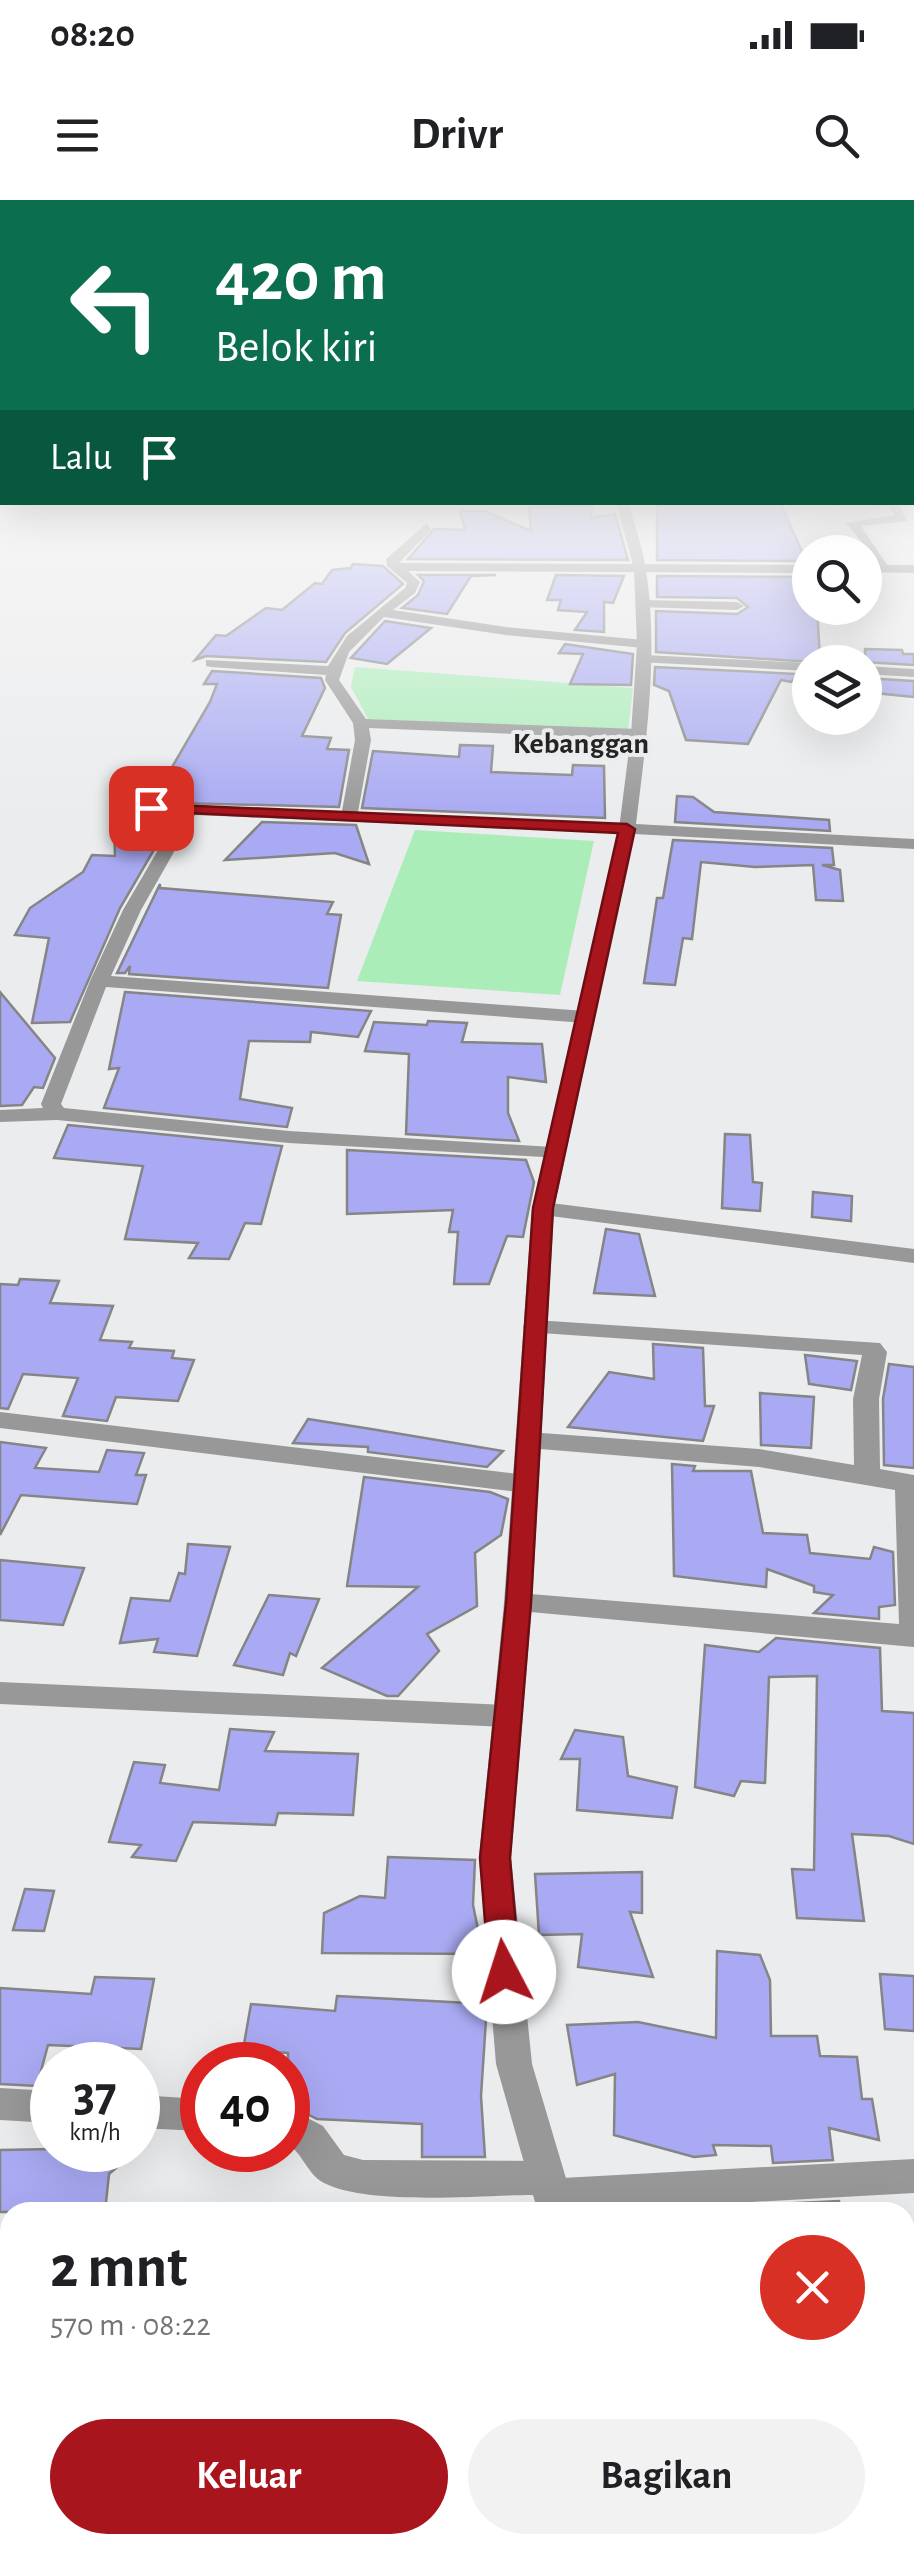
<!DOCTYPE html>
<html lang="id">
<meta charset="utf-8">
<style>
:root{--surface:#fff;--page:#f2f2f2;--text:#202124;--muted:#757577;--accent:#a9151d}
body{margin:0;font-family:"Alegreya Sans",sans-serif;background:var(--page);color:var(--text);height:100vh;display:flex;flex-direction:column;font-size:38px;white-space:nowrap}
*{box-sizing:border-box;margin:0}
p{font-size:32px;color:var(--muted)}
.icon{flex:none;width:55px;height:55px;fill:none;stroke:currentColor;stroke-width:2;stroke-linecap:round;stroke-linejoin:round}
.map{position:relative;flex:1;overflow:hidden}
.details{position:absolute;left:0px;top:2002px;width:915px;height:352px;display:flex;flex-direction:column;background:var(--surface);border-radius:30px 30px 0 0;box-shadow:0 10px 40px #0002}
.details>*{flex:none}
.hud{position:absolute;left:0px;top:0px;width:915px;height:305px;box-shadow:0 10px 40px #0002;background:#0b6e4f;color:#fff;overflow:hidden}
.controls{position:absolute;left:792px;top:335px;display:grid;gap:20px}
.controls a{display:grid;place-items:center;width:90px;height:90px;border-radius:50%;background:var(--surface);box-shadow:0 10px 40px #0002;font-size:50px}
.speed{position:absolute;left:30px;top:1842px;display:flex;gap:20px;font-size:50px;font-weight:700;text-align:center}
.speed>*{display:grid;place-content:center;width:130px;height:130px;border-radius:50%;background:var(--surface);box-shadow:0 10px 40px #0002;line-height:1}
.speed small{font-size:25px;font-weight:400}
.speed .limit{border:15px solid #d22;background:#fff;color:#111}
.pin{position:absolute;display:grid;place-items:center;width:85px;height:85px;color:#fff;margin:-42px;border-radius:20px;box-shadow:0 5px 15px #0006}
.me{position:absolute;width:110px;margin:-55px;rotate:355deg;stroke-linejoin:round;filter:drop-shadow(0 0 8px #0008)}
.turn{display:flex;align-items:center;gap:35px;height:210px;padding:0 50px;font-size:45px}
.turn .icon{width:130px;height:130px;stroke-width:2.5}
.turn b{display:block;font-size:70px;line-height:85px}
.then{display:flex;align-items:center;height:95px;padding:0 50px;background:#0003;gap:20px;font-size:38px}
.round{display:grid;place-items:center;flex:none;width:105px;height:105px;border-radius:52px;background:var(--page)}
.overview{display:flex;align-items:center;justify-content:space-between;height:170px;padding:0 50px}
h1{font-size:60px;font-weight:600;line-height:75px}
.button{display:flex;gap:20px;margin-top:auto;padding:20px 50px}
.button a{flex:1;height:115px;border-radius:60px;background:var(--accent);color:#fff;font-size:40px;font-weight:600;line-height:115px;text-align:center}
.button a+a{background:var(--page);color:var(--text)}
.status{display:flex;justify-content:space-between;align-items:center;height:70px;padding:0 50px;background:var(--surface);direction:ltr}
.status svg{height:28px;fill:currentColor}
header{display:flex;justify-content:space-between;align-items:center;height:130px;padding:0 50px;background:var(--surface);font-size:45px;font-weight:600}
.map>svg:first-child{display:block}
</style>
<div class="status"><b>08:20</b><svg viewBox="0 0 49 12"><path d="M0 12V9h3v3zM5 12V6h3v6zM10 12V3h3v9zM15 12V0h3v12zM26 1h20v11H26zM47 4h2v5h-2z"/></svg></div>
<header><svg class="icon" aria-label="menu" viewBox="0 0 24 24"><path d="M4 6h16M4 12h16M4 18h16"/></svg>Drivr<svg class="icon" aria-label="search" viewBox="0 0 24 24"><circle cx="10" cy="10" r="6"/><path d="M15 15l6 6"/></svg></header>
<div class="map">
<svg width="914" height="2354" viewBox="0 0 914 2354">
<rect width="100%" height="100%" fill="#ebeced"/>
<g fill="#aaedb8">
<path d="M355,467l278,21 -5,43 -260,-12 -17,-32z"/>
<path d="M415,630l179,11 -34,154 -203,-14z"/>
</g>
<g fill="#a9aaf3" stroke="#858586" stroke-width="2.5">
<path d="M675,302h105l22,50h8v9l-153,-1v-54z"/>
<path d="M592,306l-1,12 24,-4 13,46 -220,-1 26,-30 31,1 -5,-19h25l46,20 -2,-24z"/>
<path d="M353,364l30,2 20,18 -58,49 -19,29 -120,-6 -11,4 21,-25 10,1 40,-28 16,2 33,-27 7,1 10,-14 19,-2z"/>
<path d="M418,375h78l-25,1 -24,38 -45,-6 16,-13 6,-14z"/>
<path d="M556,375l68,1 -11,27 -9,-1v30l-29,-2 12,-18 -29,-2 3,-10h-14z"/>
<path d="M657,376l153,1v31h7l3,51 -7,3 -157,-10v-41l81,3 11,-7 -11,-9 -80,-1z"/>
<path d="M385,421l46,7 -44,36 -36,-6z"/>
<path d="M565,444l68,10 -2,31 -61,-1 13,-30 -24,-1z"/>
<path d="M865,449l37,1 1,4h11v11l-49,-3z"/>
<path d="M655,467l143,7 -7,8 -10,-2 -33,64 -62,-4 -17,-49 -15,-6z"/>
<path d="M212,471l109,7 4,10 -23,48 29,2 -4,11 22,1 -10,57 -197,-5v12l31,3 -53,91 -50,114 -38,1 17,-85 -34,-3 15,-27 53,-36 9,-17 23,1 -2,-72 23,1v-12l32,1 42,-72 7,-18h-13z"/>
<path d="M865,478l49,3v16l-49,-5z"/>
<path d="M460,545l33,1 -2,26 81,3 1,-10 31,1 1,52 -243,-10 11,-57 86,6z"/>
<path d="M677,596l16,1 21,15 115,8 1,11 -155,-9z"/>
<path d="M262,622l94,3 13,39 -34,-11 -110,7z"/>
<path d="M673,640l159,8 2,17h-12l18,5 3,31 -27,-1 -3,-35 -58,2 -54,-5 -9,77 -9,-1 -8,47 -31,-2 13,-85h6z"/>
<path d="M160,684v4l173,14 -6,12 14,1 -13,73 -199,-14 1,-8 -5,7h-8z"/>
<path d="M0,792l55,66 -12,30 -9,-1 -12,18 -22,1z"/>
<path d="M125,792l246,19 -13,26 -47,-5 -1,10 -61,-1 -9,58 52,9 -5,19 -183,-19 15,-40 -10,1z"/>
<path d="M428,821l39,2 -5,19 80,2 4,38 -38,-5v36l11,28 -113,-7 3,-80 -44,-3 9,-29 53,3z"/>
<path d="M68,925l214,21 -21,78 -16,-1 -16,36 -40,-1 9,-15 -73,-4 18,-73 -89,-8z"/>
<path d="M725,934l25,1 3,47 9,1 -2,28 -38,-3z"/>
<path d="M347,950l179,10 8,22 -11,55 -16,-1 -18,48h-35l4,-52h-9l4,-22 -106,4z"/>
<path d="M813,992l39,4 -1,25 -39,-4z"/>
<path d="M606,1029l33,5 16,62 -61,-3z"/>
<path d="M20,1079l39,2 -9,22 63,3 -13,34 32,2 -3,6 45,3 -2,7 22,2 -16,41 -62,-4 -9,24 -44,-5 15,-38 -55,-4 -15,35 -8,-1v-124l18,1z"/>
<path d="M653,1144l50,4 2,58h9l-11,35 -135,-14 41,-55 45,7z"/>
<path d="M805,1155l52,6 -6,29 -42,-6z"/>
<path d="M889,1164l25,3v101l-30,-3 -1,-66z"/>
<path d="M760,1193l54,4 -3,51 -50,-3z"/>
<path d="M308,1219l63,10 132,22 -16,16 -119,-15v-5l-75,-4z"/>
<path d="M0,1242l46,6 -11,20 64,4 8,-22 37,3 -8,22h10l-9,29 -116,-9 -21,40z"/>
<path d="M672,1264l23,2 -2,5h58l12,62 44,2 3,18 60,6 4,-12 19,5 2,53 -16,2v12l-65,-6 19,-18 -19,-3v-6l-47,-17 -1,18 -92,-11z"/>
<path d="M364,1277l126,15 18,7 -7,36 -26,18 2,53 -50,28 12,17 -41,45h-11l-65,-28 96,-81 -71,-1z"/>
<path d="M188,1344l42,3 -33,109 -43,-4 4,-13 -38,4 11,-45 39,3 9,-28 6,1z"/>
<path d="M0,1360l84,8 -21,57 -63,-5z"/>
<path d="M269,1395l50,4 -23,57 -6,-3 -7,22 -49,-10z"/>
<path d="M776,1438l104,10 2,63 32,2v131l-25,-8 -37,-2 12,87 -67,-3 -5,-49 22,1 3,-194 -48,1 -4,106 -24,-2 -7,15 -39,-9 10,-142 54,7z"/>
<path d="M230,1529l44,3 -9,19 93,3 -5,61 -75,-2 -3,12 -82,-3 -17,39 -44,-4 9,-12 -32,-3 25,-80 31,3 -5,18 59,7z"/>
<path d="M575,1530l48,7 5,39 49,11 -5,31 -95,-8 3,-51h-19z"/>
<path d="M388,1657l87,3 -2,45 10,49 -161,-1 2,-40 36,-17 25,2z"/>
<path d="M642,1672v41l-12,-1 23,65 -75,-10 4,-33 -43,1 -4,-61z"/>
<path d="M25,1689l29,2 -10,40 -31,-1z"/>
<path d="M717,1751l43,4 10,25 1,56h46l3,20 37,1 5,42h10l7,41 -50,-12 4,32 -60,3 -2,-17 -58,-1 3,10 -22,2 -80,-22 1,-61 -38,11 -10,-60 71,-3 78,16z"/>
<path d="M880,1774l34,2v55l-29,-2z"/>
<path d="M95,1777l59,2 -13,70 -93,-4 -11,41 -37,-2v-96l91,6z"/>
<path d="M337,1796l150,8 -6,92 4,61h-63v-33l-105,-5 -29,-15v-51l-45,-3 8,-46 84,7z"/>
<path d="M52,1949v1h85l-28,24 -4,38h-105v-62z"/>
<path d="M839,2001l2,11h-61l-2,-8z"/>
</g>
<g fill="none" stroke-linecap="round" stroke-linejoin="round">
<g fill="#989899" fill-rule="evenodd">
<path d="M885,302h12l10,19 -46,5 26,39h27v8l-49,-1v-6l9,-1 -9,-19 -19,-23 49,-8z"/>
<path d="M427,323l4,7 -32,33 411,2v8l-402,-2 12,11 -5,11 -22,17 113,17 138,13 7,4 -7,4 -138,-13 -122,-18 -35,35 -10,28 27,39 273,10 8,5 -8,5 -270,-11 2,12 -13,72 269,12 6,1v8l-438,-18 -54,95 -30,66 474,35 10,6 -10,6 -479,-36 -45,117 3,4 225,23 264,16 8,1 3,5 -3,5 -272,-15 -232,-23 -57,2v-12l43,-2 -2,-4 49,-123 33,-71 56,-96 -34,-3v-6l197,6 13,-71 -2,-17 -28,-43 1,-5 -115,-8 -5,-1v-6l122,6 19,-30 58,-48 2,-5 -20,-17 -1,-7z"/>
<path d="M642,400l95,2 7,4 -7,4 -100,-3 -2,-3z"/>
<path d="M643,455l167,8v8l-172,-9v-6z"/>
<path d="M865,466l49,3v8l-49,-3z"/>
<path d="M543,1002l371,47v14l-379,-49 -3,-5 3,-5z"/>
<path d="M535,1120l345,23 7,9 -8,47 1,70 34,6v172l-406,-37 -4,-7 4,-7 10,-3 381,31 -4,-134 -136,-23 -231,-19 -13,-8 13,-8 231,17 95,16 -1,-66 9,-44 -336,-23 -3,-5 3,-5z"/>
<path d="M0,1212l526,63 9,3 4,6 -4,6 -9,3 -526,-65z"/>
<path d="M0,1482l506,23 11,3 4,8 -4,8 -11,3 -506,-23z"/>
<path d="M0,1888l52,3v32l-52,-3z"/>
<path d="M138,1895l64,4v32l-64,-3z"/>
<path d="M288,1908l35,18 21,29 19,5 181,1 13,5 5,12 352,-19v34l-341,19 -35,-3 -5,-14c-54,0 -164,11 -209,-12 -16,-8 -21,-29 -36,-39z"/>
</g>
<g fill="#989899" fill-rule="evenodd">
<path d="M616,302h12c6,22 15,45 18,68 13,83 0,171 -10,254l278,15v10l-280,-15 -80,375 -22,394 -21,255 21,206 44,148h-38l-42,-148 -17,-206 25,-255 28,-394 87,-380 12,-95 6,-90 -3,-75z"/>
<path d="M649,2345h42l3,9h-42z"/>
</g>
</g>
<linearGradient id="sky" x2="0" y2="1"><stop stop-color="#77c4eb"/><stop offset="0.47" stop-color="#f6f6f7"/><stop offset="1" stop-color="#f6f6f7" stop-opacity="0"/></linearGradient>
<rect width="914" height="617" fill="url(#sky)"/>
<path fill="#a9151d" stroke="#6e0e13" stroke-width="2.5" d="M151,604l476,20 8,5 -82,379 -22,395 -21,255 10,114 -5,9 -11,4 -11,-4 -4,-9 -9,-114 26,-255 27,-395 85,-375 -472,-22 -2,-3z"/>
<g text-anchor="middle" stroke-width="8" stroke-linejoin="round" paint-order="stroke">
<g font-size="30" font-weight="bold" fill="#242424" stroke="#ebeced">
<text x="581" y="553">Kebanggan</text>
</g>
</g>
</svg>
<div class="controls">
<a><svg class="icon" aria-label="search" viewBox="0 0 24 24"><circle cx="10" cy="10" r="6"/><path d="M15 15l6 6"/></svg></a>
<a><svg class="icon" aria-label="layers" viewBox="0 0 24 24"><path d="M12 4l9 5-9 5-9-5zM3 14l9 5 9-5"/></svg></a>
</div>
<div class="speed"><div>37<small>km/h</small></div><div class="limit">40</div></div>
<div class="pin" style="left:151px;top:608px;background:#d93025"><svg class="icon" aria-label="arrive" viewBox="0 0 24 24"><path d="M6 21V4h12l-3 4 3 4H6"/></svg></div>
<svg class="me" style="left:504px;top:1772px" viewBox="-20 -20 40 40"><circle r="19" fill="#fff"/><path d="M0-13L10 11 0 6-10 11z" fill="#a9151d"/></svg>
<div class="hud">
<div class="turn"><svg class="icon" aria-label="left" viewBox="0 0 24 24"><path d="M17 20v-9H6M10 6l-5 5 5 5"/></svg><div><b>420 m</b>Belok kiri</div></div>
<div class="then">Lalu<svg class="icon" aria-label="arrive" viewBox="0 0 24 24"><path d="M6 21V4h12l-3 4 3 4H6"/></svg></div>
</div>
<section class="details">
<div class="overview"><div><h1>2 mnt</h1><p>570 m · 08:22</p></div><a class="round" style="background:#d93025;color:#fff"><svg class="icon" aria-label="close" viewBox="0 0 24 24"><path d="M6 6l12 12M18 6L6 18"/></svg></a></div>
<div class="button"><a>Keluar</a><a>Bagikan</a></div>
</section>
</div>
